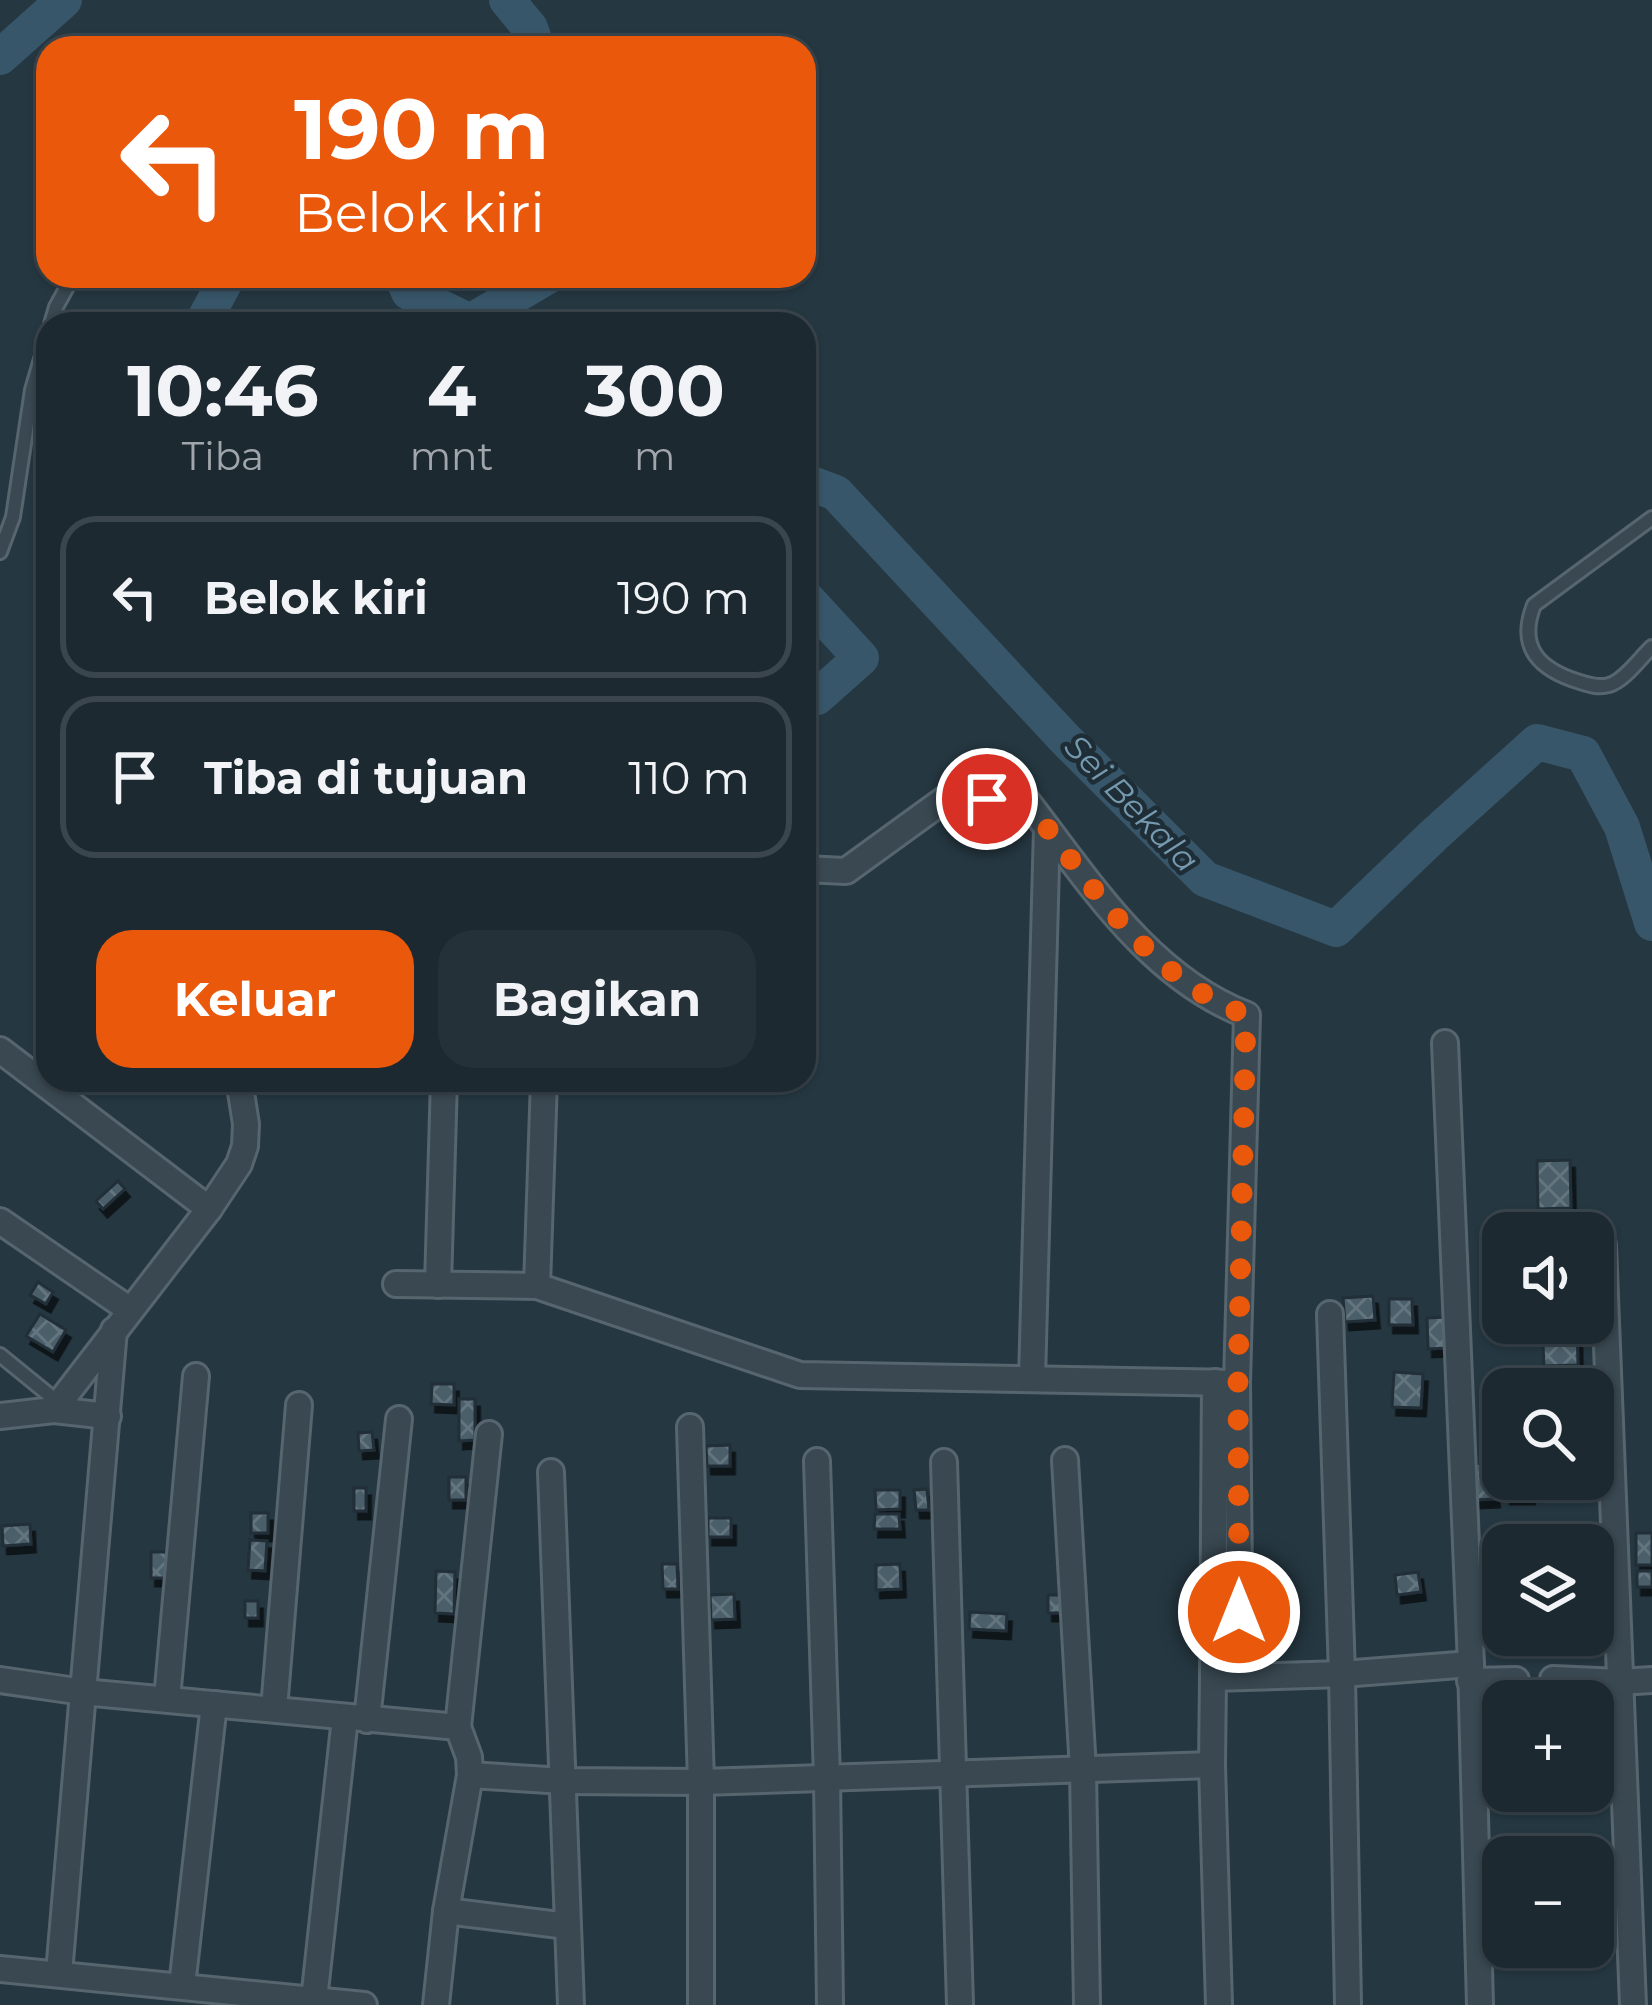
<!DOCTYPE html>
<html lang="id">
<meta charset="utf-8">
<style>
:root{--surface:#1c2931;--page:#253139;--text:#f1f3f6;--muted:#a0a6ab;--line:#3a454d;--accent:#ea580c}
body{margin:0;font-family:Montserrat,sans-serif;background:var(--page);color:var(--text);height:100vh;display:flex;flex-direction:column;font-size:45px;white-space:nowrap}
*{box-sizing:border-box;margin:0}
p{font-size:39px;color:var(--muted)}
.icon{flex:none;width:66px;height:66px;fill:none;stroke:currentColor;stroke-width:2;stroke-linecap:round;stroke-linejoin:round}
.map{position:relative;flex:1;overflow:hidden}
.sheet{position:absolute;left:36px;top:312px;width:780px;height:780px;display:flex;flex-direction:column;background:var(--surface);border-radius:36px;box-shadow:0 3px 9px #0004,0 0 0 3px var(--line)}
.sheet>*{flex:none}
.guide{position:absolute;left:36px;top:36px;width:780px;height:252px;border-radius:36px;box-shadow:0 3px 9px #0004,0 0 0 3px var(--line);background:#ea580c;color:#fff;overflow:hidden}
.fabs{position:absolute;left:1482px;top:1212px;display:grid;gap:24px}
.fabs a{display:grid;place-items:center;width:132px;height:132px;border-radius:24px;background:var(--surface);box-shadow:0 3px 9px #0004,0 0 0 3px var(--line);font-size:60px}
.pin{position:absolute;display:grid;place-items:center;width:102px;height:102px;color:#fff;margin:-51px;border:6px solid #fff;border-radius:50%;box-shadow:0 3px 12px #0007}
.me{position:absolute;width:132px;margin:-66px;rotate:0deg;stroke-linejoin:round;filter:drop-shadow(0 0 9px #0008)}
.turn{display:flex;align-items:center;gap:42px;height:252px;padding:0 60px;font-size:54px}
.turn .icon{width:156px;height:156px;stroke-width:2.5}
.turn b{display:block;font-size:84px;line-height:102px}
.eta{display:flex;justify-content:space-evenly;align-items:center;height:204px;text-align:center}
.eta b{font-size:72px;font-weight:700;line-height:84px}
.primary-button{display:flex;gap:24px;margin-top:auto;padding:24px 60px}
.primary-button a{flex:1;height:138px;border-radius:36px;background:var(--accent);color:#fff;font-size:48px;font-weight:700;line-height:138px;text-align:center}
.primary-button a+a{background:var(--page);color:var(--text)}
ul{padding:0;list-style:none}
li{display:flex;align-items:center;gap:36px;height:162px;margin:0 24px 18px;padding:0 36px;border:6px solid var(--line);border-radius:36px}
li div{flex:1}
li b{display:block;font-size:45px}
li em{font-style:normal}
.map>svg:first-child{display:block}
</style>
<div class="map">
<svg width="1652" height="2005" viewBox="0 0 1652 2005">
<defs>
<pattern id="building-cross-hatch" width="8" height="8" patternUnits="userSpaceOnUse" patternTransform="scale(3)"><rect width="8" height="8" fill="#4b5f6a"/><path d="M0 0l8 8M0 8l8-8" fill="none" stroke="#63747e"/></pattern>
<filter id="shadow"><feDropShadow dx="4.5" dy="8" stdDeviation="0" flood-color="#0009"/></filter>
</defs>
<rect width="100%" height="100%" fill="#253741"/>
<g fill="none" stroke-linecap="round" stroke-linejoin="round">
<g stroke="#385669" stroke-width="36">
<path d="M507,0l23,28 7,20"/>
<path d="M0,57l64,-57"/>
<path d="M402,276l7,16 61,30 78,-46"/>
<path d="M202,324l26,-48"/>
<path d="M804,481l32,12 229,246 140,140 131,50 98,-94 103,-93 46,12 39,73 30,96"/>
<path d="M804,596l57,62 -44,39h-13"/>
</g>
</g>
<g fill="url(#building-cross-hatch)" stroke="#202f38" stroke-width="3" filter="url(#shadow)">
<path d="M1570,1160l1,48 -33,1 -1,-48z"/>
<path d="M118,1181l7,8 -22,20 -7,-8z"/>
<path d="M38,1282l15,10 -7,12 -16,-9z"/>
<path d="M1503,1284v25l-17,1 -1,-25z"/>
<path d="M1373,1296l2,24 -30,2 -2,-24z"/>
<path d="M1389,1299h23l1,26h-24z"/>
<path d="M40,1314l26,16 -13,22 -27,-16z"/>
<path d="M1446,1317l2,31 -20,1 -1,-31z"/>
<path d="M1542,1323h35l1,42 -34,1z"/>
<path d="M1394,1372l29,2 -2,34 -29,-1z"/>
<path d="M432,1384h22v21l-23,-1z"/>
<path d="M459,1399h16v41l-16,1z"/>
<path d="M372,1432l2,18 -15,1 -1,-18z"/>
<path d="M730,1445v21h-23l-1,-20z"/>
<path d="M1492,1462l3,37 -21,1 -4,-36z"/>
<rect x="449" y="1477" width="17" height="23"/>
<rect x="1506" y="1479" width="24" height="17"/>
<rect x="354" y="1488" width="12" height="23"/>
<path d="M927,1489l2,21h-13l-2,-20z"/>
<path d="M875,1490h25v19l-24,1z"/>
<rect x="251" y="1513" width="17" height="20"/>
<path d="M875,1514h24l1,15h-26z"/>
<rect x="708" y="1518" width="23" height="19"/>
<path d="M30,1524l1,20 -28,2 -1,-20z"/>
<rect x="1636" y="1533" width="16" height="32"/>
<path d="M250,1540l17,1 -2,30 -17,-1z"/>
<rect x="151" y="1552" width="16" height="26"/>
<path d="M662,1564h15l1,25h-15z"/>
<path d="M900,1564l1,25 -25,1v-25z"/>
<path d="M436,1571l19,1 -1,42 -19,-1z"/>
<rect x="1637" y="1571" width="15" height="16"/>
<path d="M1418,1572l3,20 -24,3 -2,-20z"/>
<path d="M734,1594l1,25 -24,1 -1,-25z"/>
<rect x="1048" y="1595" width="13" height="18"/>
<rect x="245" y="1601" width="13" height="17"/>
<path d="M970,1612l37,2 -1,17 -37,-2z"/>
</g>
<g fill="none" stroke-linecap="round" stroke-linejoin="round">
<defs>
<g id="lane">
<path d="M51,324l5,-17 17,-31"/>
<path d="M1652,518l-118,87c-17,43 6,65 46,77 9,3 19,6 29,3 15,-4 31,-27 43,-38"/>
<path d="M0,552l13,-35 19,-127 16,-55"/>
<path d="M0,1355l59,48"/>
</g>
<g id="street">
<path d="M804,869l42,2 102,-74 78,3c62,80 122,177 221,215l-10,368 3,294"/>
<path d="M1445,1043l26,621 9,341"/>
<path d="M0,1050l209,159"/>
<path d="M0,1221l130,89"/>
<path d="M1603,1245l30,760"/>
<path d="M396,1284l141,2 263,89 437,8"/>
<path d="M438,1285l6,-205"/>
<path d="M537,1286l7,-206"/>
<path d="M1330,1314l12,360 6,331"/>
<path d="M1032,1379l15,-551"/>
<path d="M54,1410l155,-201 30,-45 6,-18 1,-22 -7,-44"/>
<path d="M0,1416l54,-6 54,6"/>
<path d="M690,1427l11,355v223"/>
<path d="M1065,1460l18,310 4,235"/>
<path d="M817,1461l10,317 3,227"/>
<path d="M944,1462l16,543"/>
<path d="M551,1472l20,533"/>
<path d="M1213,1678l2,-296"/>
<path d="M1553,1679l67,3 32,-2"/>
<path d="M0,1680l83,12 375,35 11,30 1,18 -24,136 -10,94"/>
<path d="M1470,1681l46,-1"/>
<path d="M167,1699l29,-323"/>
<path d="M274,1709l25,-304"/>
<path d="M367,1720l32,-301"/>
<path d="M458,1727l31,-293"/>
<path d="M470,1775l94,6 137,1 511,-17"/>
<path d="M446,1911l121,15"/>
<path d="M0,1969l364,36"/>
<path d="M59,1973l55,-643"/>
<path d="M182,1986l32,-282"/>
<path d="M314,2000l31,-282"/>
<path d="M1219,2005l-7,-240 1,-87 129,-4 129,-10"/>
</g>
</defs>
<use href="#lane" stroke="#57656e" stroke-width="18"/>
<use href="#street" stroke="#57656e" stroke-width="30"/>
<use href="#lane" stroke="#394851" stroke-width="12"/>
<use href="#street" stroke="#394851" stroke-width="24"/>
</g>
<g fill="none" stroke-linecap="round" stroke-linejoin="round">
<path stroke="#ea580c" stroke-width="21" stroke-dasharray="0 37.8" d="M987,799l39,1c62,80 122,178 220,215l-8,367 1,230"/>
</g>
<g text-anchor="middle" stroke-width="9" stroke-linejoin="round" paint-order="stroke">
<g font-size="33" font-style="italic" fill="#7599af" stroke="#1e2d36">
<text transform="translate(1132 803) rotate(46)" y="12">Sei Bekala</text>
</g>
</g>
</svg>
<div class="fabs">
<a><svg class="icon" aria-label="sound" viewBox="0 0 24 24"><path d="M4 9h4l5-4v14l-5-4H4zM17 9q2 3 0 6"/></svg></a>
<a><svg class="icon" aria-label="search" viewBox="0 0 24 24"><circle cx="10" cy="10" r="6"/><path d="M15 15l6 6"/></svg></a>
<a><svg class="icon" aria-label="layers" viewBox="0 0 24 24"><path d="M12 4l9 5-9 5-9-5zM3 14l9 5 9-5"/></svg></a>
<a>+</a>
<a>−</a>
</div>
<div class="pin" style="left:987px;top:799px;background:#d93025"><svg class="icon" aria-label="arrive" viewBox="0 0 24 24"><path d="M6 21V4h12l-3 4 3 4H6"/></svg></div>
<svg class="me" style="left:1239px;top:1612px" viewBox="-20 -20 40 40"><circle r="17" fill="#ea580c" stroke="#fff" stroke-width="3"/><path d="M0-11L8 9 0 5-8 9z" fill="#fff"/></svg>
<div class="guide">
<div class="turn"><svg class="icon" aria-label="left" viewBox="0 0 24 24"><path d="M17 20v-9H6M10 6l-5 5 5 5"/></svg><div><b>190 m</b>Belok kiri</div></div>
</div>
<section class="sheet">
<div class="eta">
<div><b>10:46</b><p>Tiba</p></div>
<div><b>4</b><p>mnt</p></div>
<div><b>300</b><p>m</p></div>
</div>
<ul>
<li><svg class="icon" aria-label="left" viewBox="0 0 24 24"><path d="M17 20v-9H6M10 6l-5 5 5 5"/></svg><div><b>Belok kiri</b></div><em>190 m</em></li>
<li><svg class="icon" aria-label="arrive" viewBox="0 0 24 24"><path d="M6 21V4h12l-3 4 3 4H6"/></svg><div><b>Tiba di tujuan</b></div><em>110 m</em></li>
</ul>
<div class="primary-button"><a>Keluar</a><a>Bagikan</a></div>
</section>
</div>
